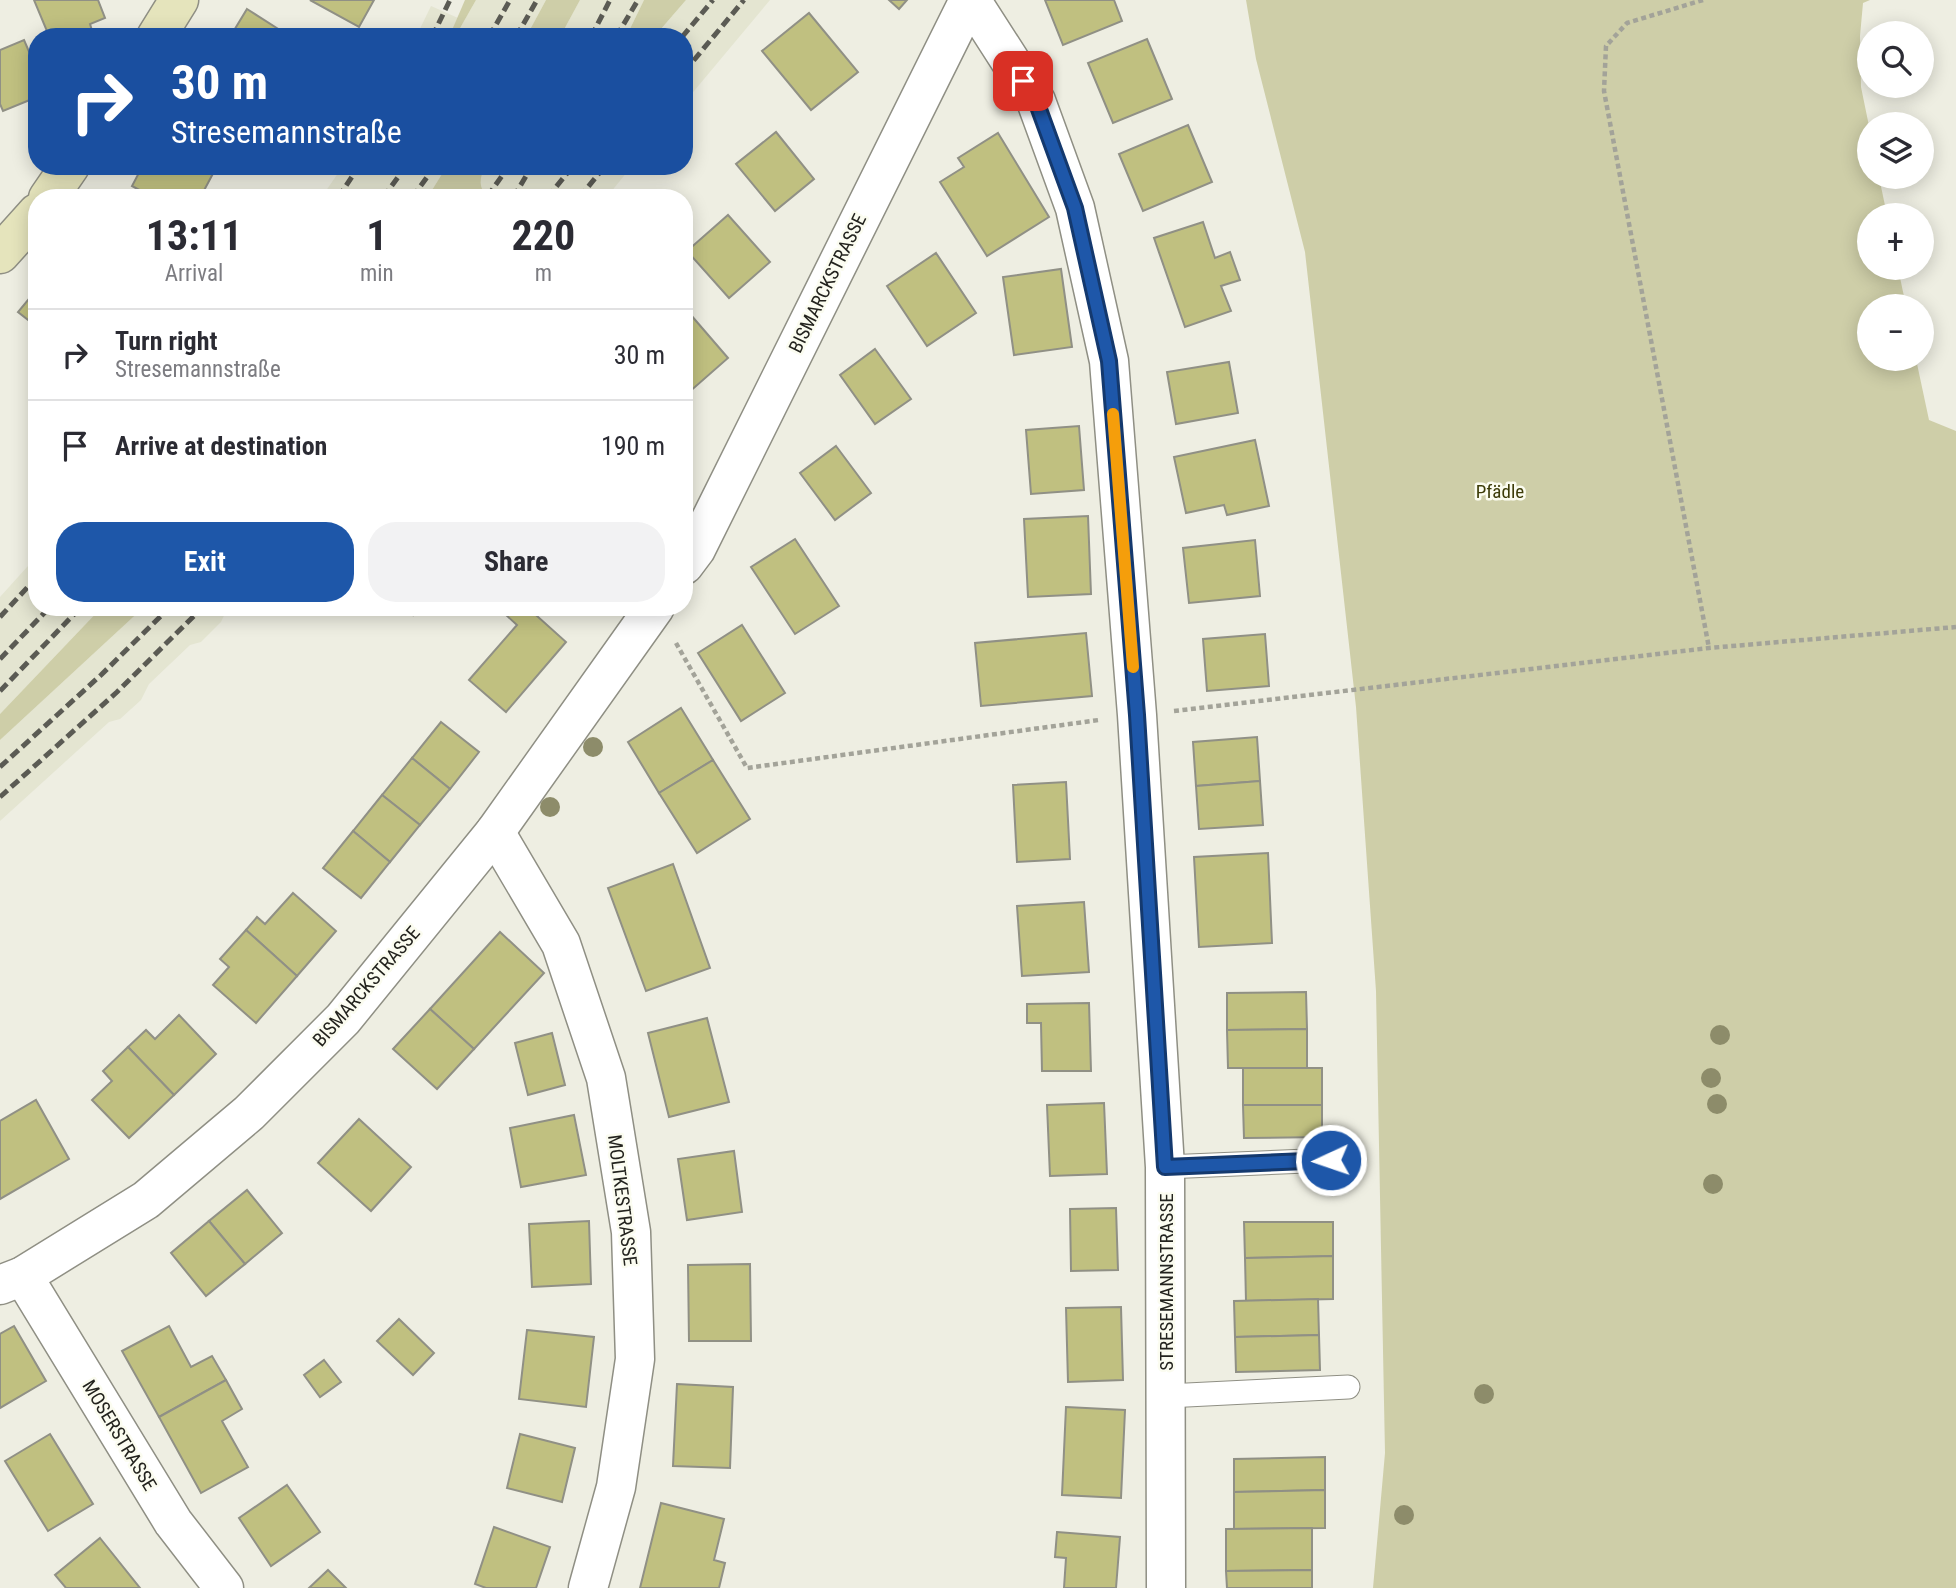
<!DOCTYPE html>
<meta charset="utf-8">
<style>
:root{--surface:#fff;--page:#f2f2f3;--text:#2b2b33;--muted:#7c7c81;--line:#e1e1e2;--accent:#1e57a9}
body{margin:0;font-family:"Roboto Condensed",sans-serif;background:var(--page);color:var(--text);height:100vh;display:flex;flex-direction:column;font-size:26px;white-space:nowrap}
*{box-sizing:border-box;margin:0}
p{font-size:23px;color:var(--muted)}
.icon{flex:none;width:38px;height:38px;fill:none;stroke:currentColor;stroke-width:2;stroke-linecap:round;stroke-linejoin:round}
.map{position:relative;flex:1;overflow:hidden}
.panel{position:absolute;left:28px;top:189px;width:665px;height:427px;display:flex;flex-direction:column;background:var(--surface);border-radius:28px;box-shadow:0 4px 18px #0003}
.panel>*{flex:none}
.banner{position:absolute;left:28px;top:28px;width:665px;height:147px;border-radius:28px;box-shadow:0 4px 18px #0003;background:#1a4fa0;color:#fff;overflow:hidden}
.tools{position:absolute;left:1857px;top:21px;display:grid;gap:14px}
.tools a{display:grid;place-items:center;width:77px;height:77px;border-radius:50%;background:var(--surface);box-shadow:0 4px 18px #0003;font-size:35px}
.pin{position:absolute;display:grid;place-items:center;width:60px;height:60px;color:#fff;margin:-30px;border-radius:14px;box-shadow:0 4px 10px #0006}
.me{position:absolute;width:77px;margin:-38px;rotate:267deg;stroke-linejoin:round;filter:drop-shadow(0 0 5px #0008)}
.turn{display:flex;align-items:center;gap:24px;height:147px;padding:0 28px;font-size:32px}
.turn .icon{width:91px;height:91px;stroke-width:2.5}
.turn b{display:block;font-size:49px;line-height:60px}
.eta{display:flex;justify-content:space-evenly;align-items:center;height:119px;text-align:center}
.eta b{font-size:42px;font-weight:700;line-height:49px}
.cta{display:flex;gap:14px;margin-top:auto;padding:14px 28px}
.cta a{flex:1;height:80px;border-radius:28px;background:var(--accent);color:#fff;font-size:28px;font-weight:700;line-height:80px;text-align:center}
.cta a+a{background:var(--page);color:var(--text)}
ul{padding:0;list-style:none}
li{display:flex;align-items:center;gap:21px;height:91px;padding:0 28px;border-top:2px solid var(--line)}
li div{flex:1}
li b{display:block;font-size:26px}
li em{font-style:normal}
.map>svg:first-child{display:block}
</style>
<div class="map">
<svg width="1956" height="1588" viewBox="0 0 1956 1588">
<rect width="100%" height="100%" fill="#eeeee2"/>
<g fill="#e4e5d1">
<path d="M476,0h70l-20,37h-71z"/>
<path d="M580,0h64l-18,37h-66z"/>
<path d="M686,0h84l-86,103v-66h-30z"/>
<path d="M431,6l27,12 -9,19h-33z"/>
<path d="M343,166h104l-20,32h-106z"/>
<path d="M486,166h146l-26,32h-118l-8,-11v-7z"/>
<path d="M37,556v51h65l-102,107v-117z"/>
<path d="M144,607h84l-7,15 -20,20 -11,3 -41,39 -8,16 -21,19 -11,3 -109,99v-81z"/>
</g>
<g fill="#cecea8">
<path d="M465,0h11l-21,37h-6z"/>
<path d="M546,0h34l-20,37h-34z"/>
<path d="M644,0h42l-32,37h-28z"/>
<path d="M1246,0h624l-7,3 -3,33 1,51 8,39v51h10l8,38h-18v53h29l8,38h-37v53h47l13,61 27,11v1157h-583l12,-135 -9,-462 -20,-284 -51,-455 -49,-193z"/>
<path d="M447,166h39c-7,12 -8,21 2,32h-61z"/>
<path d="M102,607h42l-144,133v-26z"/>
</g>
<g fill="#c0c080" stroke="#909085" stroke-width="2">
<path d="M34,0h64l7,18 -15,6 4,13h-30l-2,-6 -13,5z"/>
<path d="M310,0h64l-15,27z"/>
<path d="M889,0h18l-8,9z"/>
<path d="M1045,0h69l8,21 -59,24z"/>
<path d="M247,9l36,23 -3,5h-50z"/>
<path d="M809,13l49,59 -47,38 -49,-59z"/>
<path d="M1147,39l25,60 -59,24 -25,-60z"/>
<path d="M24,40l13,30v27l-34,14 -3,-7v-54z"/>
<path d="M1188,125l24,57 -69,29 -24,-57z"/>
<path d="M776,132l38,47 -39,32 -39,-47z"/>
<path d="M998,133l51,84 -62,39 -47,-74 24,-15 -6,-9z"/>
<path d="M156,166h61l-17,32h-46l-22,-12 10,-19 10,5z"/>
<path d="M728,215l42,47 -41,36 -42,-47z"/>
<path d="M1203,222l12,36 15,-6 10,28 -19,6 10,25 -46,16 -31,-89z"/>
<path d="M936,253l40,60 -49,33 -40,-60z"/>
<path d="M1061,269l11,78 -58,8 -11,-78z"/>
<path d="M37,289v38l-19,-15z"/>
<path d="M684,307l44,51 -41,36 -3,-3z"/>
<path d="M875,349l36,50 -36,25 -35,-49z"/>
<path d="M1229,362l9,51 -62,11 -9,-52z"/>
<path d="M1079,426l5,64 -53,4 -5,-64z"/>
<path d="M1255,440l14,66 -42,9 -3,-10 -38,8 -12,-56z"/>
<path d="M836,446l35,47 -36,27 -35,-47z"/>
<path d="M1088,516l3,78 -63,3 -4,-78z"/>
<path d="M795,539l44,67 -44,28 -44,-67z"/>
<path d="M1255,540l5,56 -71,7 -6,-55z"/>
<path d="M402,607h16l-5,8z"/>
<path d="M511,607h16l39,35 -60,70 -37,-32 48,-55 -12,-11z"/>
<path d="M742,625l43,68 -44,28 -43,-68z"/>
<path d="M1086,633l6,63 -111,10 -6,-63z"/>
<path d="M1265,634l4,52 -62,5 -4,-52z"/>
<path d="M681,708l32,52 -54,33 -31,-51z"/>
<path d="M441,722l38,30 -29,37 -38,-31z"/>
<path d="M1257,737l3,44 -64,5 -3,-44z"/>
<path d="M412,758l38,31 -30,36 -38,-30z"/>
<path d="M713,760l37,59 -53,34 -38,-60z"/>
<path d="M1260,781l3,44 -64,4 -3,-43z"/>
<path d="M1066,782l4,77 -53,3 -4,-77z"/>
<path d="M382,795l38,30 -30,37 -37,-31z"/>
<path d="M353,831l37,31 -29,36 -38,-30z"/>
<path d="M1268,853l4,90 -73,4 -5,-90z"/>
<path d="M673,864l37,104 -64,23 -38,-103z"/>
<path d="M293,893l43,38 -39,45 -51,-46 11,-13 8,7z"/>
<path d="M1084,902l5,70 -67,4 -5,-70z"/>
<path d="M246,930l51,46 -41,47 -43,-38 16,-18 -9,-8z"/>
<path d="M500,932l44,41 -70,76 -44,-40z"/>
<path d="M1306,992l1,37 -80,1v-37z"/>
<path d="M1089,1003l2,68h-49l-1,-48h-14v-19z"/>
<path d="M430,1009l44,40 -37,40 -44,-40z"/>
<path d="M179,1015l37,39 -42,41 -46,-48 18,-17 9,9z"/>
<path d="M707,1018l22,84 -60,15 -21,-84z"/>
<path d="M1307,1029v39h-79l-1,-38z"/>
<path d="M552,1033l13,52 -37,10 -13,-52z"/>
<path d="M128,1047l46,48 -45,43 -37,-38 20,-19 -9,-10z"/>
<rect x="1243" y="1068" width="79" height="37"/>
<path d="M36,1100l33,59 -69,40v-78z"/>
<path d="M1104,1103l3,71 -57,2 -3,-71z"/>
<path d="M1243,1105h79v32l-78,1z"/>
<path d="M574,1115l12,60 -65,12 -11,-59z"/>
<path d="M359,1119l52,48 -40,44 -53,-48z"/>
<path d="M734,1151l8,61 -55,8 -9,-61z"/>
<path d="M247,1190l35,43 -37,31 -36,-43z"/>
<path d="M1116,1208l2,62 -47,1 -1,-62z"/>
<path d="M209,1221l36,43 -39,32 -35,-43z"/>
<path d="M589,1221l2,63 -59,3 -3,-63z"/>
<path d="M1244,1222h89v34l-88,2z"/>
<path d="M1333,1256v43l-87,2 -1,-43z"/>
<path d="M750,1264l1,77h-62l-1,-76z"/>
<path d="M1318,1299l1,36 -84,2 -1,-36z"/>
<path d="M1121,1307l2,73 -55,2 -2,-74z"/>
<path d="M399,1319l35,34 -21,22 -36,-34z"/>
<path d="M14,1326l32,55 -46,27v-74z"/>
<path d="M169,1326l22,41 21,-11 14,24 -67,37 -37,-66z"/>
<path d="M527,1330l67,7 -8,70 -67,-8z"/>
<path d="M1319,1335l1,35 -84,2 -1,-35z"/>
<path d="M324,1360l17,22 -21,15 -16,-22z"/>
<path d="M226,1380l16,29 -20,12 26,46 -47,26 -42,-76z"/>
<path d="M677,1384l56,3 -3,81 -57,-2z"/>
<path d="M1066,1407l59,3 -4,88 -59,-3z"/>
<path d="M50,1434l43,70 -45,27 -43,-70z"/>
<path d="M520,1434l55,14 -13,54 -55,-14z"/>
<path d="M1325,1457v33l-91,2v-33z"/>
<path d="M287,1485l33,47 -49,34 -32,-48z"/>
<path d="M1325,1490v38l-91,1v-37z"/>
<path d="M661,1503l63,16 -10,41 11,3 -6,25h-79z"/>
<path d="M494,1527l56,20 -14,41h-50l-11,-4z"/>
<path d="M1312,1528v42l-86,1v-42z"/>
<path d="M1057,1532l63,5 -4,51h-52l2,-30 -11,-1z"/>
<path d="M100,1538l40,50h-74l-11,-13z"/>
<path d="M328,1570l18,18h-37z"/>
<path d="M1312,1570v18h-85l-1,-17z"/>
</g>
<g fill="none" stroke-linecap="round" stroke-linejoin="round">
<defs>
<g id="lane">
<path d="M1165,1167l166,-7"/>
<path d="M1167,1396l181,-9"/>
</g>
<g id="street">
<path d="M971,0l65,101 39,107 34,153 28,354 28,452 1,421"/>
<path d="M684,565l12,-16 273,-549"/>
<path d="M495,832l66,112 45,134 25,154 4,127 -19,128 -28,101"/>
<path d="M23,1276l150,246 51,66"/>
<path d="M0,1285l23,-9 123,-76 103,-87 94,-94 152,-187 160,-225"/>
</g>
<g id="secondary">
<path d="M156,37l23,-37"/>
<path d="M48,198l22,-32"/>
<path d="M0,254l37,-41"/>
</g>
</defs>
<use href="#lane" stroke="#8f8f84" stroke-width="25"/>
<use href="#street" stroke="#8f8f84" stroke-width="41"/>
<use href="#secondary" stroke="#8f8f84" stroke-width="41"/>
<g stroke="#a3a399" stroke-width="4.5" stroke-dasharray="5 3.5" stroke-linecap="butt">
<path d="M1703,0l-76,23 -21,23 -2,45 105,557"/>
<path d="M676,643l71,125 352,-48"/>
<path d="M1174,711l535,-63 247,-21"/>
</g>
<use href="#lane" stroke="#fff" stroke-width="23"/>
<use href="#street" stroke="#fff" stroke-width="38"/>
<use href="#secondary" stroke="#e5e4bc" stroke-width="38"/>
<g stroke="#5b5b54" stroke-width="5" stroke-dasharray="10 5" stroke-linecap="butt">
<path d="M432,37l18,-37"/>
<path d="M489,37l21,-37"/>
<path d="M516,37l21,-37"/>
<path d="M591,37l19,-37"/>
<path d="M616,37l22,-37"/>
<path d="M682,37l31,-37"/>
<path d="M684,72l60,-72"/>
<path d="M487,197l22,-31"/>
<path d="M338,198l21,-32"/>
<path d="M383,198l23,-32"/>
<path d="M412,198l23,-32"/>
<path d="M513,198l19,-32"/>
<path d="M547,198l26,-32"/>
<path d="M579,198l26,-32"/>
<path d="M0,617l37,-40"/>
<path d="M0,659l50,-52"/>
<path d="M0,691l81,-84"/>
<path d="M0,767l101,-92 69,-68"/>
<path d="M0,797l117,-105 86,-85"/>
</g>
</g>
<g fill="#8d8c6a">
<circle cx="593" cy="747" r="10"/>
<circle cx="550" cy="807" r="10"/>
<circle cx="1720" cy="1035" r="10"/>
<circle cx="1711" cy="1078" r="10"/>
<circle cx="1717" cy="1104" r="10"/>
<circle cx="1713" cy="1184" r="10"/>
<circle cx="1484" cy="1394" r="10"/>
<circle cx="1404" cy="1515" r="10"/>
</g>
<g fill="none" stroke-linecap="round" stroke-linejoin="round">
<defs>
<path id="route" d="M1023,81l13,20 39,107 34,153 28,354 28,452 166,-7"/>
</defs>
<use href="#route" stroke="#14396e" stroke-width="18"/>
<use href="#route" stroke="#1e57a9" stroke-width="12"/>
<path stroke="#f59e0b" stroke-width="12" d="M1113,414l20,253"/>
</g>
<g text-anchor="middle" stroke-width="5" stroke-linejoin="round" paint-order="stroke">
<g font-size="19" fill="#23231e" stroke="#fbfcf0">
<text transform="translate(827 283) rotate(-64)" y="7">BISMARCKSTRASSE</text>
<text transform="translate(366 986) rotate(-49)" y="7">BISMARCKSTRASSE</text>
<text transform="translate(623 1200) rotate(83)" y="7">MOLTKESTRASSE</text>
<text transform="translate(1166 1282) rotate(-90)" y="7">STRESEMANNSTRASSE</text>
<text transform="translate(120 1435) rotate(59)" y="7">MOSERSTRASSE</text>
</g>
<g font-size="19" fill="#3d3c08" stroke="#fbfcf0">
<text x="1500" y="498">Pfädle</text>
</g>
</g>
</svg>
<div class="tools">
<a><svg class="icon" aria-label="search" viewBox="0 0 24 24"><circle cx="10" cy="10" r="6"/><path d="M15 15l6 6"/></svg></a>
<a><svg class="icon" aria-label="layers" viewBox="0 0 24 24"><path d="M12 4l9 5-9 5-9-5zM3 14l9 5 9-5"/></svg></a>
<a>+</a>
<a>−</a>
</div>
<div class="pin" style="left:1023px;top:81px;background:#d93025"><svg class="icon" aria-label="arrive" viewBox="0 0 24 24"><path d="M6 21V4h12l-3 4 3 4H6"/></svg></div>
<svg class="me" style="left:1331px;top:1160px" viewBox="-20 -20 40 40"><circle r="17" fill="#1e57a9" stroke="#fff" stroke-width="3"/><path d="M0-11L8 9 0 5-8 9z" fill="#fff"/></svg>
<div class="banner">
<div class="turn"><svg class="icon" aria-label="right" viewBox="0 0 24 24"><path d="M7 20v-9h11M14 6l5 5-5 5"/></svg><div><b>30 m</b>Stresemannstraße</div></div>
</div>
<section class="panel">
<div class="eta">
<div><b>13:11</b><p>Arrival</p></div>
<div><b>1</b><p>min</p></div>
<div><b>220</b><p>m</p></div>
</div>
<ul>
<li><svg class="icon" aria-label="right" viewBox="0 0 24 24"><path d="M7 20v-9h11M14 6l5 5-5 5"/></svg><div><b>Turn right</b><p>Stresemannstraße</p></div><em>30 m</em></li>
<li><svg class="icon" aria-label="arrive" viewBox="0 0 24 24"><path d="M6 21V4h12l-3 4 3 4H6"/></svg><div><b>Arrive at destination</b></div><em>190 m</em></li>
</ul>
<div class="cta"><a>Exit</a><a>Share</a></div>
</section>
</div>
